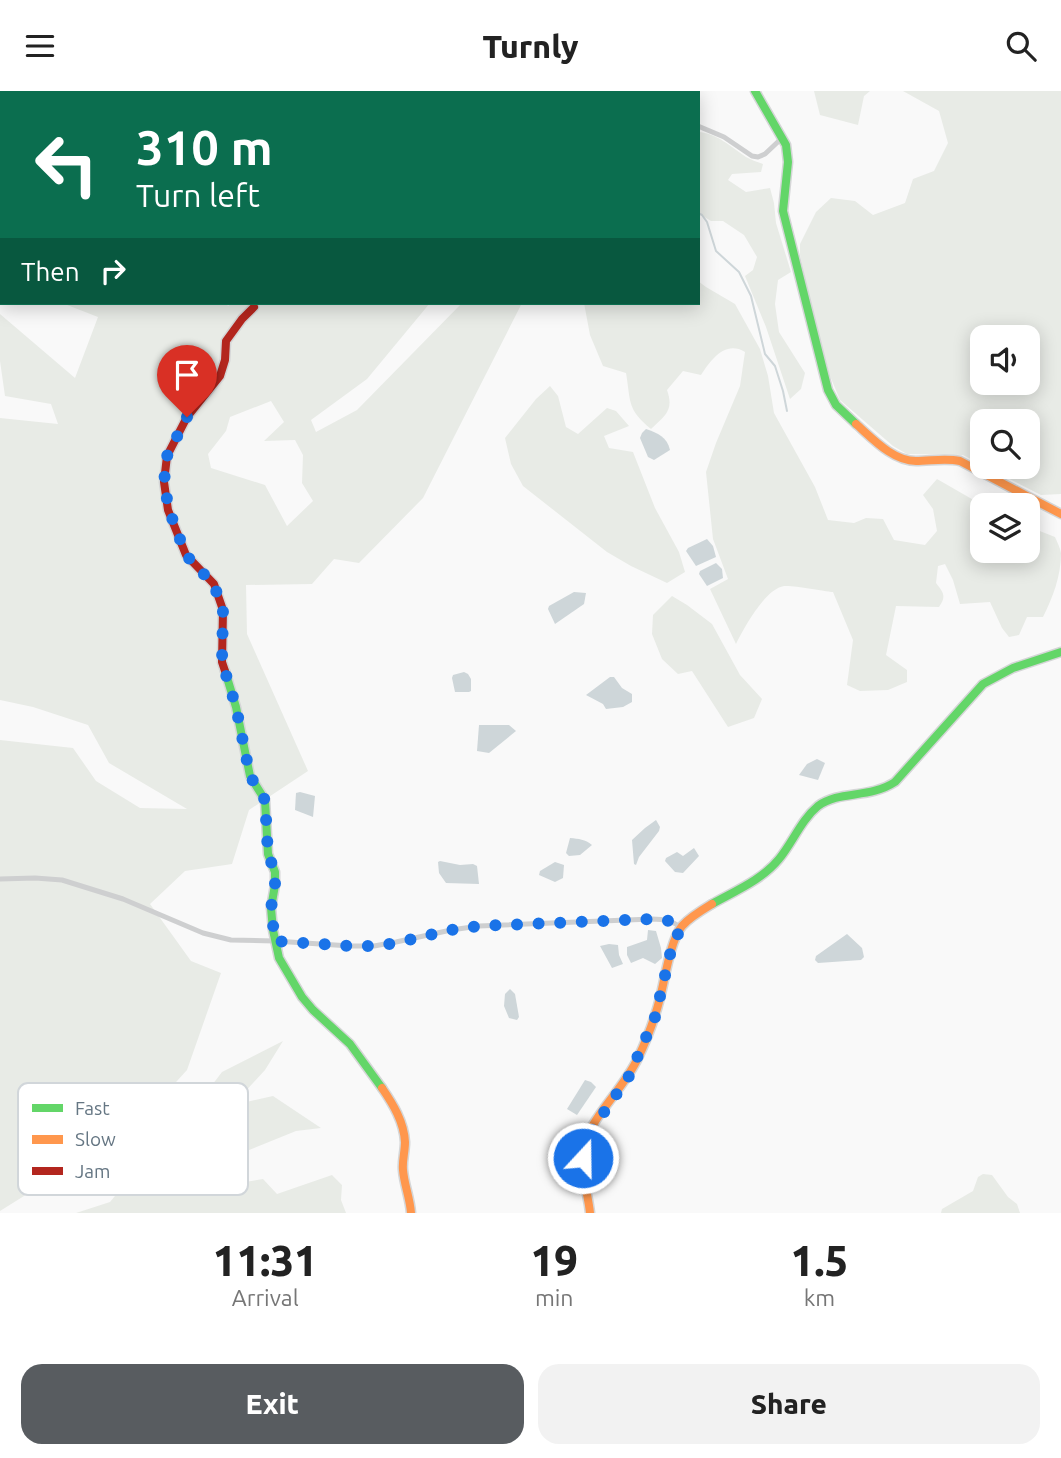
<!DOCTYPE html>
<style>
:root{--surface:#fff;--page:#f2f2f2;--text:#222;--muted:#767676;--accent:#585c60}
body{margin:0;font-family:Ubuntu,sans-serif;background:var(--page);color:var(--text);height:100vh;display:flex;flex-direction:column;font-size:26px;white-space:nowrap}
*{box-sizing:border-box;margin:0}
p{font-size:23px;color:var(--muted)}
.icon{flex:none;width:38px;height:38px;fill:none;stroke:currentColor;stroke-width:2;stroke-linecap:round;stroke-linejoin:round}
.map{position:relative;height:1122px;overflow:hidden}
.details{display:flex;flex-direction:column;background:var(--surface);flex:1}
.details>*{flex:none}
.banner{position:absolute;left:0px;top:0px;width:700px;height:214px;box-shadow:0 4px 18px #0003;background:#0b6e4f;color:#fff;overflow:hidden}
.fabs{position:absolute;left:970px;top:234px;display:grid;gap:14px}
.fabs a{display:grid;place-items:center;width:70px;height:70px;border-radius:14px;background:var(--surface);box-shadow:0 4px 18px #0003;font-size:35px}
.pin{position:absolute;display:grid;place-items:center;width:60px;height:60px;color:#fff;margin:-72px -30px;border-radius:50% 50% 50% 0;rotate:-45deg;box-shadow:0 0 7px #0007}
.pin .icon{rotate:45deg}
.me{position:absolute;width:77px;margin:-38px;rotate:21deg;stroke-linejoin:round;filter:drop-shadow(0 0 5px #0008)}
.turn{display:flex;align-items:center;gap:24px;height:147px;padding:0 21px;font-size:32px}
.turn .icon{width:91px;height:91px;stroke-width:2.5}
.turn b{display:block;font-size:49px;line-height:60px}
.then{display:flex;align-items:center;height:66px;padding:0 21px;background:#0003;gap:14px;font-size:26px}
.eta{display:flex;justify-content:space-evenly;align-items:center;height:119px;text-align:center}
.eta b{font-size:42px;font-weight:800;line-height:49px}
.primary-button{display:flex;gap:14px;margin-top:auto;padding:14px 21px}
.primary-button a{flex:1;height:80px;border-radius:21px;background:var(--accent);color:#fff;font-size:28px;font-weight:800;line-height:80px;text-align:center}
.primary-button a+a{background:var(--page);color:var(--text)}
header{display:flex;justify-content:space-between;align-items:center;height:91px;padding:0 21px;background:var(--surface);font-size:32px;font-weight:800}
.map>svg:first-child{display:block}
</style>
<header><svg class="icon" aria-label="menu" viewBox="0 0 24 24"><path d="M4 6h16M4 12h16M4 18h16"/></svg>Turnly<svg class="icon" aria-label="search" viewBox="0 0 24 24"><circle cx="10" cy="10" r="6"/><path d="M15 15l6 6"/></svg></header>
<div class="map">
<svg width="1061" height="1122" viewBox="0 0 1061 1122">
<rect width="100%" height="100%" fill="#f9f9f9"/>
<g fill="#e8ebe6" fill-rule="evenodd">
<path d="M131,0h194l-1,2h-193z"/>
<path d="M367,0h187v2h-188z"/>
<path d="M814,0h56l-6,5 -6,29 -38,-10z"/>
<path d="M903,0h158v403l-20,1 -55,-28h41v-45h-45v43l-19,-10 -56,-1 -14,-8 -53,-46 -10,-24 -20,-74 -10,-47v-11l16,-32 15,-14 24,3 18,14 32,-12 8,-24 21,-8 14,-28 -9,-32zM982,247h45v45h-45z"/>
<path d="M698,41c19,1 33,15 48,25 5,3 12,5 17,7l-2,8 -29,2 -4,6 18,12 24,-4 4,15 2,20 15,49 -13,8 -3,24 4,28 26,41 -4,16 -11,10 -24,-72 -21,-51 8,-6 4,-13 -13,-22 -21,-14h-12l-13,-8z"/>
<path d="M698,190l8,6 29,17 25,45 8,27 6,37 41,74 13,33 26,3 12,-5 17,1 11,21 31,5 12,-14 -4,-22 -10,-14 14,-16 47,27h-2v45h45v-25l28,11c2,5 5,10 6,16 0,23 -8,44 -18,64h-16l-8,18 -10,2 -7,-9 -12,-26 -30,2 -7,-24 -8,-16 -7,2 -2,17c7,9 11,13 3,24l-43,-1 -10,49 21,15v12l-19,8 -28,1 -13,-6 6,-45 -20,-48c-10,-1 -40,-7 -49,-6 -19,3 -40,42 -48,58l-26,-55 18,-10 -15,-40 -7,-67 10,-29 24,-57 5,-34c-20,-12 -34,8 -44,23l-18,-4 -16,19c7,20 -1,25 -16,39 -24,-20 -20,-26 -25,-56l-23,-7 -13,-31 -6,-32h114z"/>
<path d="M62,212h164l2,3 4,-3h198l-63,76 -56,41 5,12 41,-22 105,-107h60l-99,195 -64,65 -25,-4 -22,25 -66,1 1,49 61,137 -59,39 -17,54 -47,7 -35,33 41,57 30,12 -34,97 -83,91 -24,-36 -2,24 -54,47 -24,15v-471l73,8 23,33 44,27 47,1 -78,-46 -21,-38 -55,-18 -33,-7v-282l58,6 -7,-20 -46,-8 -5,-35v-47l75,64 23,-61zM271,310l13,21 -20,19 31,-1 8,15 -1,28 11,18 -26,25 -22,-41 -54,-17 -3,-14 18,-23 4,-14z"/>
<path d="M550,295l8,10 8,31 12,7 29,-26 9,3 13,15 -25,10 5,12 24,4 22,56 24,44 6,20 -18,11 -36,-17 -24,-14 -84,-66 -12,-22 -6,-26 31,-39z"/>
<path d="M672,505l15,9 25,19 28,51 22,24 -8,19 -26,9 -36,-56 -14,3 -16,-15 -10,-25 1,-19z"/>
<path d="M283,950l-18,29 -23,25v8l31,-7 48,32 -25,3 -52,21 -20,11 3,22 36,-6 14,15 55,-19 10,10 -1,15 5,13h-270l34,-11 47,-57 20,-14 45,-59z"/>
<path d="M983,1083l9,1 16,22 9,7 3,9h-79l1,-4 31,-18 5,-14z"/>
</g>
<g fill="#ced6d9">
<path d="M646,338c12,4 21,8 24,21l-16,10 -6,-3 -8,-19 2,-5z"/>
<path d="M707,448l6,7 3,11 -20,9 -10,-15 2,-3z"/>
<path d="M716,472l6,6 1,9 -16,8 -8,-12 1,-3z"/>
<path d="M574,501l12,1 -2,11 -29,20 -7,-15 1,-3z"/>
<path d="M464,581l4,2 3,5v12l-2,1h-14l-3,-14 1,-3z"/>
<path d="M610,586h4l8,11 10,6v8l-9,5 -17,2 -3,-5 -17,-9z"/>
<path d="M479,634h30l7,6 -27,22 -12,-2z"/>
<path d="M817,668l8,4 -7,17 -19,-5 8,-11z"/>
<path d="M300,701l15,4 -2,21 -18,-7 1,-17z"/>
<path d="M656,729l4,7 -1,4 -20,26 -3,8 -2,-1 -2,-24 13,-12z"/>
<path d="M570,747c9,1 15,1 22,7l-12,10 -11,1 -3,-3z"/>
<path d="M694,757l5,8 -16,17 -8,-1 -10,-11 1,-3 11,-6 6,4z"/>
<path d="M440,770l20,4 13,-1 4,2 2,18 -33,-1 -7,-10 -1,-11z"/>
<path d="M555,771l9,3 -1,13 -8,4 -16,-7 1,-4z"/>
<path d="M648,839l8,1 5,17 1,10 -7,6 -12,-6 -12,5 -4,-8v-8l20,-7z"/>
<path d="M847,843l15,14 2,9 -3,3 -43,3 -3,-3 1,-4z"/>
<path d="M609,853l9,1 1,10 4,9 -11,4 -12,-22z"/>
<path d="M510,898l5,5 4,23 -2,3 -8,-2 -5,-12 1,-12z"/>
<path d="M585,989l6,2 5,5 -19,28 -10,-6z"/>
</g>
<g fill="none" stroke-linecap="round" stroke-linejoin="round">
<g stroke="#ced6d9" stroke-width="2">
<path d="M561,0v2"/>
<path d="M698,122l4,2 5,7 9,29 23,21 12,24 14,58 10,12 8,25 4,20"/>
</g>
<defs>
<g id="fast">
<path d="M755,0l31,54 2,17 -5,49 45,179 8,15 20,19"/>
<path d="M225,580l11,36 14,69 15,24 3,54 7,18v13l-4,23 2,22 6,28 23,39 11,13 37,34 32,44"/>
<path d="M712,813c23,-13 50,-24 67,-45 14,-17 22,-39 39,-53 22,-16 51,-7 77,-24l88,-98 30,-16 48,-16"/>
</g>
<g id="slow">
<path d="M856,333c17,15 37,37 60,37 15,0 29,-3 44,0l101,53"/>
<path d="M382,997c11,16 22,34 23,54 0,10 -3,19 -2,28 1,14 7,28 8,43"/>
<path d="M590,1122c-2,-21 -12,-48 -6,-69 10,-30 40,-56 54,-86 9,-19 17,-40 22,-60 5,-19 10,-57 22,-72 8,-9 20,-16 30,-22"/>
</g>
<path id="jam" d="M225,580l-3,-9 1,-52 -9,-26 -28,-29 -18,-45 -4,-28 3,-26 20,-39 33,-41 5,-16 1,-19 16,-22 12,-12"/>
</defs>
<use href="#fast" stroke="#d5d6d7" stroke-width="11"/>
<use href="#slow" stroke="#d5d6d7" stroke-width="11"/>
<use href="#jam" stroke="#d5d6d7" stroke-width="11"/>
<g stroke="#cecfd0" stroke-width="5">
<path d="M73,2l1,-2"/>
<path d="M698,35l26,11 28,19 6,1 7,-3 17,-16"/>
<path d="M0,71l2,-1"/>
<path d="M0,788l35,-1 27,2 61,19 80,34 28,7 44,1 75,5h24l22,-4 55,-12 28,-4 173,-7c10,0 20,1 28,8"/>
</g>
<use href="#fast" stroke="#63d668" stroke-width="8"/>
<use href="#slow" stroke="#ff974d" stroke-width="8"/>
<use href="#jam" stroke="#b3261e" stroke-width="8"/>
</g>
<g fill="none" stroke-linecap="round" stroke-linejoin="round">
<path stroke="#1a73e8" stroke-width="12" stroke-dasharray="0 21.6" d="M187,326l-20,39 -3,26 5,28 17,45 28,30 9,25 -1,52 14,45 14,69 15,24 3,54 7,18v13l-4,23 4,33 75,5h24l22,-3 55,-13 28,-4 173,-7c10,0 20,1 28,8v4l-7,11 -18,75 -8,18 -18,41 -40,58 -6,13v11"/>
</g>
<rect x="18" y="992" width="230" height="112" rx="10" fill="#fff" stroke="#d1d6da" stroke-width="2"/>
<rect x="32" y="1013" width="31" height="8" fill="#63d668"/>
<rect x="32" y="1044" width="31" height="9" fill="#ff974d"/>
<rect x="32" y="1076" width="31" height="8" fill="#b3261e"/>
<g font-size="19" fill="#657683">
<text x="75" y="1024">Fast</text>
<text x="75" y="1055">Slow</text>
<text x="75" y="1087">Jam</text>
</g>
</svg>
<div class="fabs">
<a><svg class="icon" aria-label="sound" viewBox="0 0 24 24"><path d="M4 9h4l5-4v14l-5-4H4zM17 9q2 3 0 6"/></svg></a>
<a><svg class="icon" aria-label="search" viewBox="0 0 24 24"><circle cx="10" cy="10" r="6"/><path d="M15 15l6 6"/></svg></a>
<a><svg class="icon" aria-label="layers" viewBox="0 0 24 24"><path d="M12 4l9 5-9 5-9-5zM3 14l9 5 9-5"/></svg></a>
</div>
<div class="pin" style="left:187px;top:326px;background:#d93025"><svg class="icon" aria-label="arrive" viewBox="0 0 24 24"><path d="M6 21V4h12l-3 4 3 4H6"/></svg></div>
<svg class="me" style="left:583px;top:1067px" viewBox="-20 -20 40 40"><circle r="17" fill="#1a73e8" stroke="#fff" stroke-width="3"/><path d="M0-11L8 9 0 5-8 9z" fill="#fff"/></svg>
<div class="banner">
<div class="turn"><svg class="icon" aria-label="left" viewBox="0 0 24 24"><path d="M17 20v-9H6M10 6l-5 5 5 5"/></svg><div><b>310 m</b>Turn left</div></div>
<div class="then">Then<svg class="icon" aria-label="right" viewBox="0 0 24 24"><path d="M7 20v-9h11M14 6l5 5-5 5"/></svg></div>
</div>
</div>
<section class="details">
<div class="eta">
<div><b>11:31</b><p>Arrival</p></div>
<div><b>19</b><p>min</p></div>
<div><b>1.5</b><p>km</p></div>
</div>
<div class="primary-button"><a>Exit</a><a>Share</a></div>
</section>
